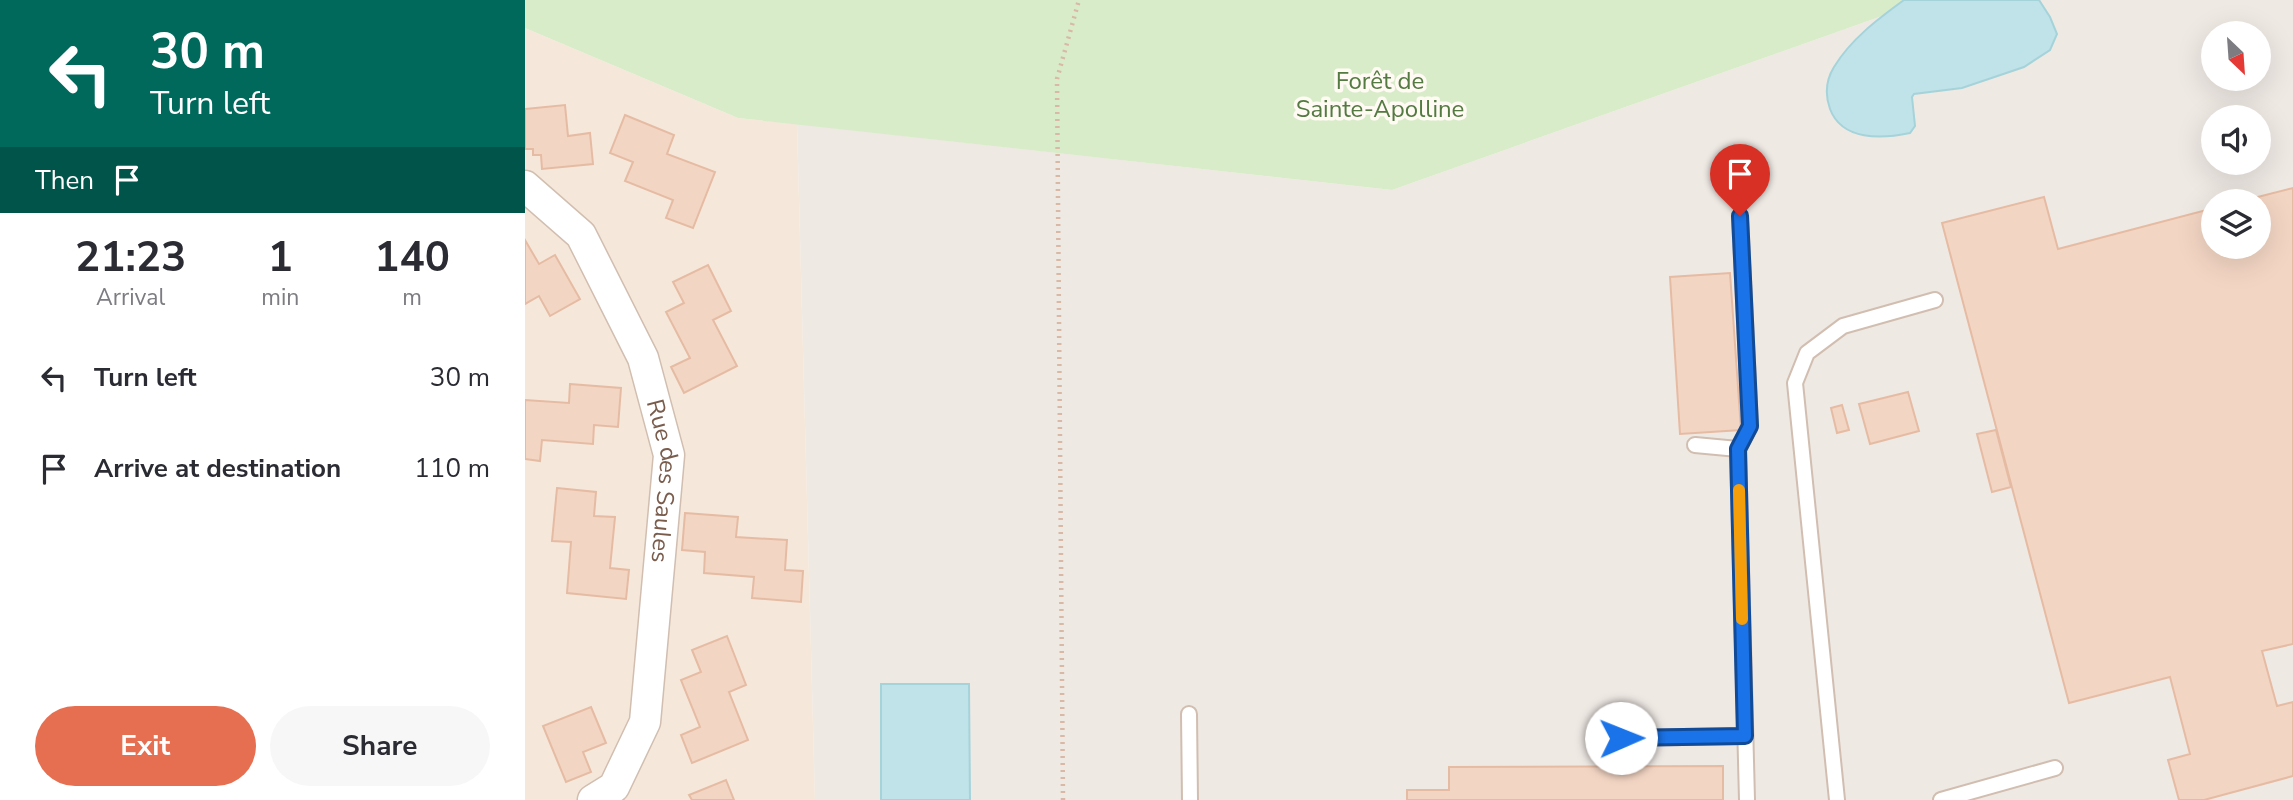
<!DOCTYPE html>
<meta charset="utf-8">
<style>
:root{--surface:#fff;--page:#f7f7f7;--text:#2b2b33;--muted:#7c7c81;--accent:#e76f51}
body{margin:0;font-family:"Nunito Sans",sans-serif;background:var(--page);color:var(--text);height:100vh;display:flex;flex-direction:column;font-size:26px;white-space:nowrap}
*{box-sizing:border-box;margin:0}
p{font-size:23px;color:var(--muted)}
.icon{flex:none;width:38px;height:38px;fill:none;stroke:currentColor;stroke-width:2;stroke-linecap:round;stroke-linejoin:round}
.map{position:relative;flex:1;overflow:hidden}
.details{display:flex;flex-direction:column;background:var(--surface);width:525px}
.details>*{flex:none}
.banner{background:#00695c;color:#fff;overflow:hidden}
.needle{width:46px;rotate:155deg}
.tools{position:absolute;left:1676px;top:21px;display:grid;gap:14px}
.tools a{display:grid;place-items:center;width:70px;height:70px;border-radius:50%;background:var(--surface);box-shadow:0 7px 28px #0002;font-size:35px}
.pin{position:absolute;display:grid;place-items:center;width:60px;height:60px;color:#fff;margin:-72px -30px;border-radius:50% 50% 50% 0;rotate:-45deg;box-shadow:0 0 7px #0007}
.pin .icon{rotate:45deg}
.me{position:absolute;width:77px;margin:-38px;rotate:89deg;stroke-linejoin:round;filter:drop-shadow(0 0 5px #0008)}
.turn{display:flex;align-items:center;gap:24px;height:147px;padding:0 35px;font-size:32px}
.turn .icon{width:91px;height:91px;stroke-width:2.5}
.turn b{display:block;font-size:49px;line-height:60px}
.then{display:flex;align-items:center;height:66px;padding:0 35px;background:#0003;gap:14px;font-size:26px}
.eta{display:flex;justify-content:space-evenly;align-items:center;height:119px;text-align:center}
.eta b{font-size:42px;font-weight:700;line-height:49px}
.button{display:flex;gap:14px;margin-top:auto;padding:14px 35px}
.button a{flex:1;height:80px;border-radius:42px;background:var(--accent);color:#fff;font-size:28px;font-weight:700;line-height:80px;text-align:center}
.button a+a{background:var(--page);color:var(--text)}
ul{padding:0;list-style:none}
li{display:flex;align-items:center;gap:21px;height:91px;padding:0 35px}
li div{flex:1}
li b{display:block;font-size:26px}
li em{font-style:normal}
main{display:flex;flex:1;min-height:0}
.map>svg:first-child{display:block}
</style>
<main>
<section class="details">
<div class="banner">
<div class="turn"><svg class="icon" aria-label="left" viewBox="0 0 24 24"><path d="M17 20v-9H6M10 6l-5 5 5 5"/></svg><div><b>30 m</b>Turn left</div></div>
<div class="then">Then<svg class="icon" aria-label="arrive" viewBox="0 0 24 24"><path d="M6 21V4h12l-3 4 3 4H6"/></svg></div>
</div>
<div class="eta">
<div><b>21:23</b><p>Arrival</p></div>
<div><b>1</b><p>min</p></div>
<div><b>140</b><p>m</p></div>
</div>
<ul>
<li><svg class="icon" aria-label="left" viewBox="0 0 24 24"><path d="M17 20v-9H6M10 6l-5 5 5 5"/></svg><div><b>Turn left</b></div><em>30 m</em></li>
<li><svg class="icon" aria-label="arrive" viewBox="0 0 24 24"><path d="M6 21V4h12l-3 4 3 4H6"/></svg><div><b>Arrive at destination</b></div><em>110 m</em></li>
</ul>
<div class="button"><a>Exit</a><a>Share</a></div>
</section>
<div class="map">
<svg width="1768" height="800" viewBox="0 0 1768 800">
<rect width="100%" height="100%" fill="#fdf6ec"/>
<path fill="#f5e8da" d="M0,28l213,90 59,6 18,676h-290z"/>
<path fill="#efe9e4" fill-rule="evenodd" d="M1402,0h366v800h-1478l-18,-676 595,66zM1689,33h45v46h-45zM1689,117h45v46h-45zM1689,201h45v46h-45z"/>
<path fill="#d8ecc9" d="M0,0h1402l-535,190 -654,-72 -213,-90z"/>
<g fill="#bfe3e8" stroke="#a5d3da" stroke-width="2">
<path d="M1379,0h135l11,17 7,17 -7,16 -26,17 -62,21 -48,6 -2,3 3,29 -5,7c-28,6 -68,8 -80,-24 -5,-14 -4,-29 4,-42 17,-28 44,-48 70,-67z"/>
<path d="M356,684h88l1,116h-89z"/>
</g>
<g fill="#f3d5c3" stroke="#e6bba3" stroke-width="2">
<path d="M40,105l3,31 22,-3 3,31 -51,5 -1,-14h-8v-6h-8v-40z"/>
<path d="M100,115l49,20 -7,19 48,18 -22,56 -27,-10 7,-18 -48,-19 8,-19 -23,-9z"/>
<path d="M1768,188v456l-31,7 15,55 16,-4v74l-89,24h-25l-11,-40 22,-6 -20,-77 -101,26 -127,-480 102,-26 14,52 156,-41v39h45v-46h-17z"/>
<path d="M0,240l14,24 16,-9 25,44 -30,17 -11,-20 -14,8z"/>
<path d="M183,265l23,46 -18,9 24,46 -53,27 -13,-26 19,-9 -24,-46 18,-9 -11,-21z"/>
<path d="M1205,273l11,157 -61,4 -10,-157z"/>
<path d="M45,384l51,4 -3,39 -24,-2 -1,19 -51,-4 -2,21 -15,-2v-59l44,3z"/>
<path d="M1383,392l11,39 -49,13 -11,-40z"/>
<path d="M1317,405l7,25 -12,3 -6,-25z"/>
<path d="M1471,430l15,57 -19,5 -15,-58z"/>
<path d="M32,488l39,4 -2,24 21,1 -5,51 19,2 -3,29 -59,-6 4,-51 -19,-1z"/>
<path d="M160,513l53,4 -2,20 51,3 -2,30 18,1 -2,31 -49,-4 2,-21 -50,-4 1,-21 -23,-2z"/>
<path d="M202,636l19,49 -17,7 19,48 -56,23 -11,-28 19,-8 -19,-47 20,-8 -9,-22z"/>
<path d="M66,707l15,36 -23,9 8,20 -25,10 -23,-56z"/>
<path d="M1198,766v34h-316v-10h42v-23z"/>
<path d="M201,780l8,20h-42l-3,-5z"/>
</g>
<g fill="none" stroke-linecap="round" stroke-linejoin="round">
<defs>
<g id="service">
<path d="M1215,216l10,210 -12,23 9,351"/>
<path d="M1170,445l43,4"/>
<path d="M664,714l1,86"/>
<path d="M1095,738l125,-2"/>
<path d="M1312,800l-42,-417 12,-30 36,-27 92,-26"/>
<path d="M1416,800l114,-32"/>
</g>
<g id="minor">
<path id="s1" d="M0,186l56,49 62,123 26,97 -24,267 -31,65 -21,13"/>
</g>
</defs>
<use href="#service" stroke="#d1beb0" stroke-width="18"/>
<use href="#minor" stroke="#d1beb0" stroke-width="33"/>
<path stroke="#d9b8a5" stroke-width="4.5" stroke-dasharray="2 5" stroke-linecap="butt" d="M538,800l-6,-721 22,-79"/>
<use href="#service" stroke="#fff" stroke-width="14"/>
<use href="#minor" stroke="#fff" stroke-width="30"/>
</g>
<g fill="none" stroke-linecap="round" stroke-linejoin="round">
<defs>
<path id="route" d="M1096,738l124,-2 -7,-287 12,-23 -10,-210"/>
</defs>
<use href="#route" stroke="#114b97" stroke-width="18"/>
<use href="#route" stroke="#1a73e8" stroke-width="12"/>
<path stroke="#f59e0b" stroke-width="12" d="M1214,490l3,129"/>
</g>
<g text-anchor="middle" stroke-width="7" stroke-linejoin="round" paint-order="stroke">
<g font-size="24" fill="#537a41" stroke="#fffaf3">
<text x="855" y="89">Forêt de<tspan x="855" dy="28">Sainte-Apolline</tspan></text>
</g>
<g font-size="24" fill="#7a5c4d" stroke="#fffaf3">
<text dy="8" stroke="none"><textPath href="#s1" startOffset="338">Rue des Saules</textPath></text>
</g>
</g>
</svg>
<div class="tools">
<a><svg class="needle" viewBox="-14 -14 28 28"><path d="M0-13l5 13h-10z" fill="#e53935"/><path d="M0 13l5-13h-10z" fill="#7c7c81"/></svg></a>
<a><svg class="icon" aria-label="sound" viewBox="0 0 24 24"><path d="M4 9h4l5-4v14l-5-4H4zM17 9q2 3 0 6"/></svg></a>
<a><svg class="icon" aria-label="layers" viewBox="0 0 24 24"><path d="M12 4l9 5-9 5-9-5zM3 14l9 5 9-5"/></svg></a>
</div>
<div class="pin" style="left:1215px;top:216px;background:#d93025"><svg class="icon" aria-label="arrive" viewBox="0 0 24 24"><path d="M6 21V4h12l-3 4 3 4H6"/></svg></div>
<svg class="me" style="left:1096px;top:738px" viewBox="-20 -20 40 40"><circle r="19" fill="#fff"/><path d="M0-13L10 11 0 6-10 11z" fill="#1a73e8"/></svg>
</div>
</main>
